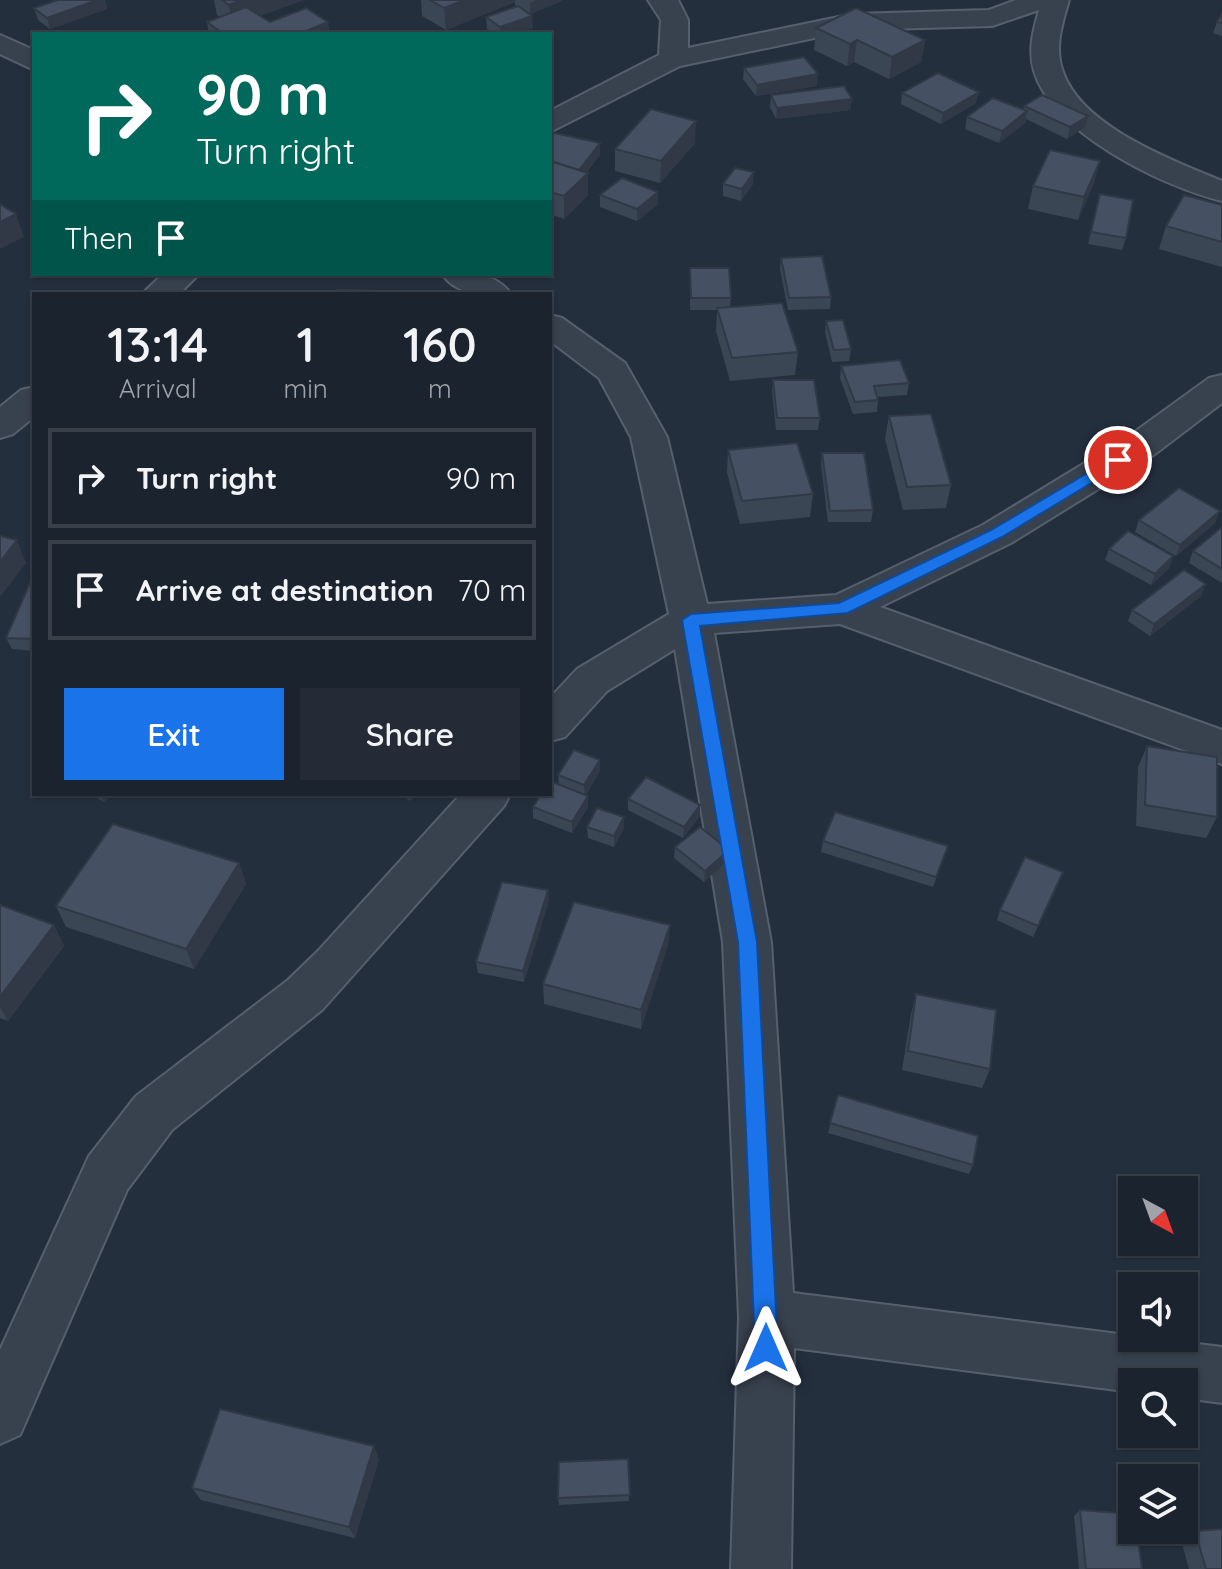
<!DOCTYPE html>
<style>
:root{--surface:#1b232e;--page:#242b36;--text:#f1f3f6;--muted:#a0a4aa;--line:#39404a;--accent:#1a73e8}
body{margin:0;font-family:Quicksand,sans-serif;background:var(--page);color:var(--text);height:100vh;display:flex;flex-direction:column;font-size:30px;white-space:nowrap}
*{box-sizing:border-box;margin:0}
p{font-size:26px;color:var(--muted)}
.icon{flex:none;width:44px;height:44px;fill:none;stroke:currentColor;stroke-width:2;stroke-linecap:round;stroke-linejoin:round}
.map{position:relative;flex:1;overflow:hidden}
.sheet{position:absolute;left:32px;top:292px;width:520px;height:504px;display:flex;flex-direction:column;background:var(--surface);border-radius:0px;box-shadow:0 2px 6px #0004,0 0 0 2px var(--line)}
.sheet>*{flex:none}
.hud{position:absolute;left:32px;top:32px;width:520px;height:244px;border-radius:0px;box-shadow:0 2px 6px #0004,0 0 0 2px var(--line);background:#00695c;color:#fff;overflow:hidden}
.needle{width:52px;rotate:139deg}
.controls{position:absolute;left:1118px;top:1176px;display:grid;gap:16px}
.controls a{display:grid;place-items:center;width:80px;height:80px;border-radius:0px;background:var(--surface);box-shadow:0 2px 6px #0004,0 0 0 2px var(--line);font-size:40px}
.pin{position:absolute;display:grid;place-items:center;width:68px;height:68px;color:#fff;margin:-34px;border:4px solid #fff;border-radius:50%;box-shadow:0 2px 8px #0007}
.me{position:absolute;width:88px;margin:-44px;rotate:0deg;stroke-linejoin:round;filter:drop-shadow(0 0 6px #0008)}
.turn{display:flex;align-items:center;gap:28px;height:168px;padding:0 32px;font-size:36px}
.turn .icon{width:104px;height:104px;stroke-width:2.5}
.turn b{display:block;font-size:56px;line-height:68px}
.then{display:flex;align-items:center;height:76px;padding:0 32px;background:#0003;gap:16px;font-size:30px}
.eta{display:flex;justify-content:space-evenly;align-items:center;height:136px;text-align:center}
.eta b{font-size:48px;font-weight:600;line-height:56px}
.cta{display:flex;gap:16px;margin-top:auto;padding:16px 32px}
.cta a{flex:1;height:92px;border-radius:0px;background:var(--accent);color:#fff;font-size:32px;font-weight:600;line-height:92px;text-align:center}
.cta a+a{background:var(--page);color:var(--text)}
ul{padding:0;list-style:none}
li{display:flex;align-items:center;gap:24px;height:100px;margin:0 16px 12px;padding:0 16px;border:4px solid var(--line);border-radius:0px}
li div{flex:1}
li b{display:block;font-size:30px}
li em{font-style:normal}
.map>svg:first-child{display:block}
</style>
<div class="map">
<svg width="1222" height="1569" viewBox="0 0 1222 1569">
<rect width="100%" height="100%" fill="#242f3e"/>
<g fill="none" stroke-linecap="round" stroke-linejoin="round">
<defs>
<g id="street">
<path d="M648,0h30l10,20v28l165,-34 136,-4 27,-10h53c-7,24 -15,48 -6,72 19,55 109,88 159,109v20c-58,-14 -170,-68 -188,-130 -6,-21 -1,-40 5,-61l-47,16 -139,4 -173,36 -130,66v-21l109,-56 2,-35z"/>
<path d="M0,35l34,15v20l-34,-16z"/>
<path d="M163,274h36l-20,20h-37z"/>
<path d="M442,274c25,0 53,-3 69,20 -26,0 -53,3 -69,-20z"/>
<path d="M550,315l12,3 63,45 42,74 40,167 129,-9 147,-70 146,-89 80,-58 13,-3v28l-67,51 -144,89 -131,64 342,123v34l-382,-140 -126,9 57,309 22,351 429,54v56l-38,-5v-16h-52v10l-338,-44 -3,221h-60l8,-252 -16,-375 -48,-293 -68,42 -42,46 -15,4v-43l27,-29 92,-55 -38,-177 -32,-59 -49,-37z"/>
<path d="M34,387v30l-21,17 -13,4v-31l21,-17z"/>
<path d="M461,794h49l-6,12 -182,204 -150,120 -45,60 -107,245 -20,9v-94l89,-194 47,-60 152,-116 30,-29z"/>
</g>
</defs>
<use href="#street" stroke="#565f6c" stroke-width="4"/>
<use href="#street" fill="#38414e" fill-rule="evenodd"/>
</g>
<g fill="#3b4654">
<path d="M58,0h47l2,9 -57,20 -12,-9 -4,-12z"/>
<path d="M214,0h89l-43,16 10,6 60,12h-121l-2,-12 13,-5 -3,-2z"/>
<path d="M421,0h141v1l-32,13 -7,-4 10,18 -19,6h-20l-7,-5 -1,-12 32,-10 -3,-2v-3l-69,28 -24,-14z"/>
<path d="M1222,14v22l-9,-3 4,-11z"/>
<path d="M816,28l109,12 -4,22 -32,17 -35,-17 -7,4 -33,-16z"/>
<path d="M744,68l73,18 -61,10 -13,-17z"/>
<path d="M902,93l74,10 -35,21 -40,-20z"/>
<path d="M771,95l81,4 -2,11 -74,9 -6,-12z"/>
<path d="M1024,106l61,21 -18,12 -41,-20 -1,4 -26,20 -34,-14 2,-12 56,-7z"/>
<path d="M550,132l50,11v12l-14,17 2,1v22l-24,24 -14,-5z"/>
<path d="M695,143l-35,40 -45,-12v-22z"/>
<path d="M1094,183l-16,37 -50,-11 5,-23z"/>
<path d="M723,184h30l-12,17 -18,-5z"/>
<path d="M1100,194l26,44 -4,12 -34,-6z"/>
<path d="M600,195l58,9 -21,17 -37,-14z"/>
<path d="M1222,205v62l-63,-18 7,-23z"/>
<path d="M781,258l50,39 -1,12 -42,1 -8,-41z"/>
<path d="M690,268l41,30 -1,9 68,45 -3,23 -65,6 -14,-50 1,-21h-27z"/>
<path d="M826,321l25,28 -2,12 -17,1 -7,-30z"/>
<path d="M841,366l68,17 -2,12 -29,2v3l-1,12 -24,2 -13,-36z"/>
<path d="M773,380l47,38 -2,12h-42l-4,-39z"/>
<path d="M889,416l62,69 -5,23 -43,2 -18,-71z"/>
<path d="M728,450l85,44 -3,23 -70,7 -13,-52z"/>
<path d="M822,453l51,57 -2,12h-43l-7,-57z"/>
<path d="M1139,520l76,3 -39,33 -41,-24z"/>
<path d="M1222,527v56l-33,-20 4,-12z"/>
<path d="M1109,549l64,7 -4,12 -18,17 -46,-25z"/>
<path d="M34,576v75l-22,-2 -6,-11z"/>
<path d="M1201,596l-51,40 -22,-15 4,-11z"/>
<path d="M1147,746l70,71 -11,21 -70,-12 2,-59z"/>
<path d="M600,771l-14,24 2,12 -16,26 -39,-15v-11l26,-22 -1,-10z"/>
<path d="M90,794h22l-8,8z"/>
<path d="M401,794h18l-9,7z"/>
<path d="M628,799l72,17 -17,22 -55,-28z"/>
<path d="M587,827l37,1 -10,19 -26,-9z"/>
<path d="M823,841l121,16 -11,30 -112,-35z"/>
<path d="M675,847l53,13 -24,22 -30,-24z"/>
<path d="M239,863l7,21 -52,85 -128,-42 -10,-21z"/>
<path d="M1059,883l-26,54 -36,-17 3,-10z"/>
<path d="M549,900l-25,82 -46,-9 -2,-11z"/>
<path d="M0,905l54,20 10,21 -56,75 -8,-3z"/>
<path d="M670,925l-2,20 -27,84 -97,-25 -1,-20z"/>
<path d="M916,994l74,75 -8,19 -80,-18 9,-56z"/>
<path d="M838,1095l135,70 -4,9 -141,-41z"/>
<path d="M379,1459l-24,79 -154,-38 -9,-12z"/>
<path d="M628,1459l1,42 -70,4 -1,-7z"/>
<path d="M1080,1510l62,59h-63l-5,-53z"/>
<path d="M1195,1531l27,38h-33l-7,-26z"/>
</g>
<g fill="#303945">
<path d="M97,0h8l2,9 -57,20 -3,-11z"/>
<path d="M241,0h62l-70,26 -4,-21z"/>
<path d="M465,0h50v2l-69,28 -2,-22z"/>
<path d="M536,0h26v1l-32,13v-11z"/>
<path d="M532,16l1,12 -19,6h-14v-7z"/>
<path d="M328,22l2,12h-31z"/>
<path d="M857,40l-3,22 -7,4 3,-22z"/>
<path d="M925,40l-4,22 -32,17 3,-22z"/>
<path d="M818,74l-1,12 -61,10 1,-11z"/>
<path d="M979,92l-3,11 -35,21 2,-11z"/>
<path d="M852,99l-2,11 -74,9 1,-11z"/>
<path d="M1027,111l-2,12 -26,20 3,-12z"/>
<path d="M1088,116l-3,11 -18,12 3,-12z"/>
<path d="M696,121l-1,22 -35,40 1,-22z"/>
<path d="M600,143v12l-19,25 7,-7v22l-24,24v-23l15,-26z"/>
<path d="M1100,161l-6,22 -16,37 6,-23z"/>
<path d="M754,172l-1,12 -12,17 1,-12z"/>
<path d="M658,192v12l-21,17v-12z"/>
<path d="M16,214l8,23 -24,12v-27z"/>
<path d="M1220,511l-5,12 -39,33 4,-11z"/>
<path d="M17,540l9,23 -26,34v-35z"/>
<path d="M1173,556l-4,12 -18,17 4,-11z"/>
<path d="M1206,584l-5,12 -51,40 4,-12z"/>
<path d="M600,760v11l-15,25 -1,-11z"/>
<path d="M100,794h12l-8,8z"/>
<path d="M409,794h10l-9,7z"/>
<path d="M588,796v11l-16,26v-11z"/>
<path d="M700,805v11l-17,22 1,-11z"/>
<path d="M624,817v11l-10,19v-11z"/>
<path d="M729,850l-1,10 -24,22 1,-11z"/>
<path d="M239,863l7,21 -52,85 -8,-20z"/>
<path d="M548,890l1,10 -25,82 -1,-11z"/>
<path d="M54,925l10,21 -56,75 -8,-14v-10z"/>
<path d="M670,925l-2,20 -27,84v-19z"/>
<path d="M374,1446l5,13 -24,79 -6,-11z"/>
</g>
<g fill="#455162" stroke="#303945" stroke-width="2">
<path d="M58,0h39l-50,18 -13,-10z"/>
<path d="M222,0h19l-12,5z"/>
<path d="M430,0h35l-21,8z"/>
<path d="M518,6l14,10 -32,11 -14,-10z"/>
<path d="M246,7l24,15 36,-14 22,14 -29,12h-75l-17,-12z"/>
<path d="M856,8l69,32 -33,17 -35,-17 -7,4 -34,-16z"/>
<path d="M1222,14v9l-5,-1z"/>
<path d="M804,57l14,17 -61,11 -13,-17z"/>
<path d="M938,73l41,19 -36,21 -41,-20z"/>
<path d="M844,86l8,13 -75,9 -6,-13z"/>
<path d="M1042,95l46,21 -18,11 -46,-21z"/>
<path d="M993,98l34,13 -25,20 -35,-14z"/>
<path d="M651,109l45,12 -35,40 -46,-12z"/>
<path d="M550,132l50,11 -21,27 -29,-9z"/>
<path d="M1050,150l50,11 -16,36 -51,-11z"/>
<path d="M550,161l38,12 -24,23 -14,-4z"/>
<path d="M735,168l19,4 -12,17 -19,-5z"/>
<path d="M622,178l36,14 -21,17 -37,-14z"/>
<path d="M1100,194l33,6 -7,38 -35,-6z"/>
<path d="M1184,195l38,10v37l-56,-16z"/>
<path d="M0,204l16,10 -16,8z"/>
<path d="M822,256l9,41 -42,1 -8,-40z"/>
<path d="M690,268h39l2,30h-40z"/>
<path d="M337,290l55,1v3h-56z"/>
<path d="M782,303l16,49 -66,6 -15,-50z"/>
<path d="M843,320l8,29 -17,1 -8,-29z"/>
<path d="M900,360l9,23 -35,3 4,14 -23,2 -14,-36z"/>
<path d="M773,380h41l6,38h-43z"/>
<path d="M931,414l20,71 -44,2 -18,-71z"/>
<path d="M797,443l16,51 -71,7 -14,-51z"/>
<path d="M822,453h42l9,57 -43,1z"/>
<path d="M1179,488l41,23 -40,34 -41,-25z"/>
<path d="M1222,527v42l-29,-18z"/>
<path d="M1128,531l45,25 -18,18 -46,-25z"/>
<path d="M0,536l17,4 -17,22z"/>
<path d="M1184,570l22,14 -52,40 -22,-14z"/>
<path d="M33,576h1v63l-28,-1z"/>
<path d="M1147,746l70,11v60l-72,-12z"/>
<path d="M574,750l26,10 -16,25 -26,-10z"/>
<path d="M646,777l54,28 -16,22 -56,-28z"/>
<path d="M550,781l38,15 -16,26 -39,-15 8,-13h9z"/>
<path d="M597,808l27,9 -10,19 -27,-9z"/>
<path d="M835,812l113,34 -12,31 -113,-36z"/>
<path d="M113,824l126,39 -53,86 -130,-43z"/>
<path d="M700,827l29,23 -24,21 -30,-24z"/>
<path d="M1025,857l38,15 -25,54 -38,-16z"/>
<path d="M502,882l46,8 -25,81 -47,-9z"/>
<path d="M574,902l96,23 -29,85 -98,-26z"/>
<path d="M0,905l54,20 -54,72z"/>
<path d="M916,994l80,16 -6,59 -82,-18z"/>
<path d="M838,1095l140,41 -5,29 -143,-42z"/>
<path d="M220,1409l154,37 -25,81 -157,-39z"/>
<path d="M628,1459l2,36 -72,3 1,-36z"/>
<path d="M1080,1510l52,4v16h5l5,39h-56z"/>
<path d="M1222,1529v40h-16l-11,-38z"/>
</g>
<path fill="#1a73e8" stroke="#114b97" stroke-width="2" d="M1118,455l5,2v7l-121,73 -154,76 -148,13 57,316 21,406 -4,8 -8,4 -8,-4 -3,-8 -17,-406 -56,-322 9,-6 148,-11 152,-73z"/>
</svg>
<div class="controls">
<a><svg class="needle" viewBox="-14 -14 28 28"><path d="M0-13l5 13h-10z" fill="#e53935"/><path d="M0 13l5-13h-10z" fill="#a0a4aa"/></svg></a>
<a><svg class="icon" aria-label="sound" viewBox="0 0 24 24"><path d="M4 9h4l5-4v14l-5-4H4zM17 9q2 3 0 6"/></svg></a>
<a><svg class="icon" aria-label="search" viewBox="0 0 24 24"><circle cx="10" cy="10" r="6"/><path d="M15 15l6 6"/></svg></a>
<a><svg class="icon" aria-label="layers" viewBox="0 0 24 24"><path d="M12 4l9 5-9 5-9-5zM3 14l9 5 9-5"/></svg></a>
</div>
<div class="pin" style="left:1118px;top:460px;background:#d93025"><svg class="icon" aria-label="arrive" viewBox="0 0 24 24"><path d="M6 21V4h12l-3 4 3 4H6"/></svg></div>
<svg class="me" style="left:766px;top:1348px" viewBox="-20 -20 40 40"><path d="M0-17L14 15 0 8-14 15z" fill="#1a73e8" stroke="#fff" stroke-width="4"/></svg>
<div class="hud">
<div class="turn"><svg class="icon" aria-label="right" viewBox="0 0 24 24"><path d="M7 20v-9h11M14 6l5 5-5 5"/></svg><div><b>90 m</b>Turn right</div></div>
<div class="then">Then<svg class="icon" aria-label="arrive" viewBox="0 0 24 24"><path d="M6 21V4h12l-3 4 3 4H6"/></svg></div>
</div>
<section class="sheet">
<div class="eta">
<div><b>13:14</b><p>Arrival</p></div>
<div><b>1</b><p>min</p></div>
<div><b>160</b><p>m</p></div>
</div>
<ul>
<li><svg class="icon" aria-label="right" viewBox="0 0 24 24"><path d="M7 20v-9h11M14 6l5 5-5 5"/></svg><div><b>Turn right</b></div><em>90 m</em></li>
<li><svg class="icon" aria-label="arrive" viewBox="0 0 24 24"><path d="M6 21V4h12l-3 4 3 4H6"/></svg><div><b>Arrive at destination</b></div><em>70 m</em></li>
</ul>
<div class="cta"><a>Exit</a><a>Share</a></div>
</section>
</div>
